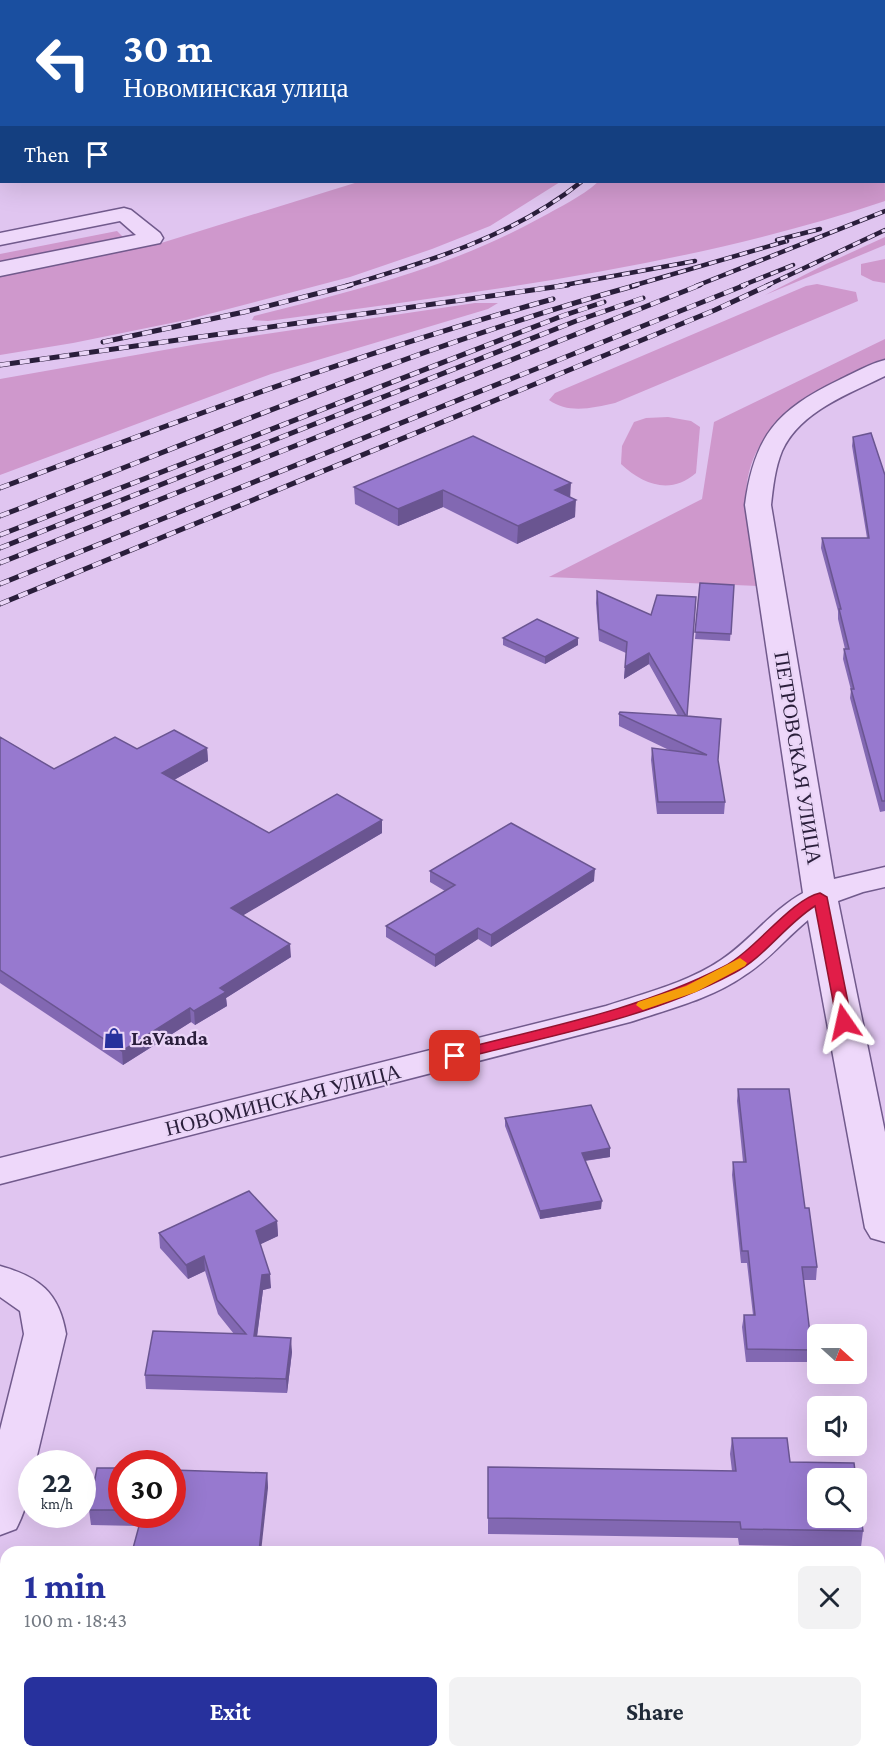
<!DOCTYPE html>
<meta charset="utf-8">
<style>
:root{--surface:#fff;--page:#f2f2f3;--text:#1f2937;--muted:#747a83;--accent:#27319d}
body{margin:0;font-family:"Crimson Pro",serif;background:var(--page);color:var(--text);height:100vh;display:flex;flex-direction:column;font-size:22px;white-space:nowrap}
*{box-sizing:border-box;margin:0}
p{font-size:20px;color:var(--muted)}
.icon{flex:none;width:33px;height:33px;fill:none;stroke:currentColor;stroke-width:2;stroke-linecap:round;stroke-linejoin:round}
.map{position:relative;flex:1;overflow:hidden}
.sheet{position:absolute;left:0px;top:1546px;width:885px;height:212px;display:flex;flex-direction:column;background:var(--surface);border-radius:18px 18px 0 0;box-shadow:0 6px 24px #0002}
.sheet>*{flex:none}
.banner{position:absolute;left:0px;top:0px;width:885px;height:183px;box-shadow:0 6px 24px #0002;background:#1a4fa0;color:#fff;overflow:hidden}
.needle{width:39px;rotate:111deg}
.fabs{position:absolute;left:807px;top:1324px;display:grid;gap:12px}
.fabs a{display:grid;place-items:center;width:60px;height:60px;border-radius:9px;background:var(--surface);box-shadow:0 6px 24px #0002;font-size:30px}
.speed{position:absolute;left:18px;top:1450px;display:flex;gap:12px;font-size:30px;font-weight:700;text-align:center}
.speed>*{display:grid;place-content:center;width:78px;height:78px;border-radius:50%;background:var(--surface);box-shadow:0 6px 24px #0002;line-height:1}
.speed small{font-size:15px;font-weight:400}
.speed .limit{border:9px solid #d22;background:#fff;color:#111}
.pin{position:absolute;display:grid;place-items:center;width:51px;height:51px;color:#fff;margin:-26px;border-radius:12px;box-shadow:0 3px 9px #0006}
.me{position:absolute;width:66px;margin:-33px;rotate:349deg;stroke-linejoin:round;filter:drop-shadow(0 0 4px #0008)}
.turn{display:flex;align-items:center;gap:21px;height:126px;padding:0 24px;font-size:27px}
.turn .icon{width:78px;height:78px;stroke-width:2.5}
.turn b{display:block;font-size:42px;line-height:51px}
.then{display:flex;align-items:center;height:57px;padding:0 24px;background:#0003;gap:12px;font-size:22px}
.round{display:grid;place-items:center;flex:none;width:63px;height:63px;border-radius:9px;background:var(--page)}
.head{display:flex;align-items:center;justify-content:space-between;height:102px;padding:0 24px}
h1{font-size:36px;font-weight:700;line-height:45px;color:var(--accent)}
.button{display:flex;gap:12px;margin-top:auto;padding:12px 24px}
.button a{flex:1;height:69px;border-radius:9px;background:var(--accent);color:#fff;font-size:24px;font-weight:700;line-height:69px;text-align:center}
.button a+a{background:var(--page);color:var(--text)}
.map>svg:first-child{display:block}
</style>
<div class="map">
<svg width="885" height="1757" viewBox="0 0 885 1757">
<rect width="100%" height="100%" fill="#e0c5f0"/>
<path fill="#dab2e6" d="M0,0h613l1,1 -612,1 -1,13z"/>
<g fill="#cf98cc">
<path d="M884,88l1,113c-200,67 -409,91 -617,120l-16,-1 2,-4c99,-25 196,-48 286,-98 20,-11 41,-21 58,-36h286z"/>
<path d="M358,182h202l-70,44 -58,23 -82,28 -164,43 -113,23 -73,12v-80l158,-31z"/>
<path d="M117,231l7,7 -124,24v-8z"/>
<path d="M885,237v8l-120,50 61,-31z"/>
<path d="M885,259v24l-12,-2 -12,-6v-11z"/>
<path d="M817,284l39,8 2,9 -243,102c-22,5 -47,11 -66,-3l6,-7 251,-107z"/>
<path d="M475,303h23l-10,6 -217,65 -271,101v-96l198,-35z"/>
<path d="M885,339v20c-59,29 -137,58 -139,136 -1,30 7,62 12,91l-209,-9 153,-78 12,-77z"/>
<path d="M668,417l23,4 9,6 -4,46c-25,22 -53,12 -75,-9l1,-18 12,-24 12,-4z"/>
</g>
<g fill="none" stroke-linecap="round" stroke-linejoin="round">
<defs>
<g id="minor">
<path d="M124,208l7,2 29,23 3,5 -3,5 -160,33v-14l136,-27 -16,-14 -120,24v-12z"/>
<path d="M885,360v16c-36,18 -85,35 -103,75 -7,17 -9,36 -11,54l63,374 51,-12v20l-22,5 -25,9 47,231v110l-14,-4 -6,-10 -57,-308c-22,18 -39,40 -63,55 -34,24 -76,34 -115,47l-630,162v-26l606,-152c39,-13 81,-23 115,-46 30,-20 51,-50 82,-67l-58,-388c9,-69 32,-95 94,-125 15,-7 30,-16 46,-20z"/>
<path d="M0,1266c39,11 59,26 66,68l-31,130h-3c0,22 -6,46 -16,65l-16,6v-105l24,-96 -4,-23 -20,-14z"/>
</g>
</defs>
<use href="#minor" stroke="#715a8c" stroke-width="3"/>
<use href="#minor" fill="#eed8fa" fill-rule="evenodd"/>
<defs>
<g id="rail-far1">
<path d="M777,240l43,-11"/>
<path d="M346,286c81,-24 168,-50 235,-104"/>
<path d="M559,286l136,-25"/>
<path d="M632,286l155,-45"/>
<path d="M696,286l189,-75"/>
<path d="M741,286l52,-21"/>
<path d="M766,286l119,-56"/>
</g>
<g id="rail">
<path d="M103,342l141,-30 107,-27"/>
<path d="M0,365l568,-80"/>
<path d="M0,488c182,-69 365,-137 553,-189"/>
<path d="M0,516c211,-81 419,-171 637,-231"/>
<path d="M0,535l562,-219 42,-14"/>
<path d="M0,548l576,-227 67,-23"/>
<path d="M0,563l700,-278"/>
<path d="M0,584l745,-299"/>
<path d="M0,604l715,-294 54,-25"/>
</g>
</defs>
<use href="#rail-far1" stroke="#2a1e3b" stroke-width="4.5"/>
<use href="#rail" stroke="#2a1e3b" stroke-width="5"/>
<use href="#rail-far1" stroke="#ead5f7" stroke-width="3" stroke-dasharray="8" stroke-linecap="butt"/>
<use href="#rail" stroke="#ead5f7" stroke-width="4" stroke-dasharray="10" stroke-linecap="butt"/>
</g>
<g fill="#8268b2">
<path d="M473,436l97,61 5,20 -58,27 -74,-37 -45,19 -43,-22 -1,-17z"/>
<path d="M853,437l32,38v336l-5,1 -30,-114 1,-8 -8,-31 1,-10h1l-7,-30v-8l-17,-63 1,-10h45l-15,-92z"/>
<path d="M700,583l34,2 -4,56 -35,-2z"/>
<path d="M597,591l54,24 36,101 31,44 7,42 -1,12h-67l-6,-54 1,-12 17,2 -50,-24v-12l59,2 -29,-52 -25,15 2,-26 -27,-12 -3,-38z"/>
<path d="M503,638l75,7 -33,19 -42,-19z"/>
<path d="M0,737l54,32 83,-20 70,-1 1,13 -34,19 95,53 113,-13v13l-139,82 48,42 -65,41 1,8 -32,19 -4,-3 -68,43 -123,-82z"/>
<path d="M430,871l164,10 -103,66 -13,-8 -43,28 -49,-30v-11l59,-35 -15,-9z"/>
<path d="M738,1089l67,119 12,59 -1,13h-13l9,70 -2,12h-64l-4,-35 2,-12h9l-6,-52h-6l-9,-88 1,-13h10l-6,-61z"/>
<path d="M505,1118l105,30v9l-25,4 16,48 -61,10 -35,-93z"/>
<path d="M277,1221l1,15 -18,8 11,44 -8,2 -6,47 35,15 -5,41 -141,-4 -1,-14 89,-41 -16,-20 -13,-43 -17,8 -28,-31 -1,-15z"/>
<path d="M732,1438l58,24 73,69 -2,16 -122,-2 -1,-7 -250,-4v-67l244,4 -2,-17z"/>
<path d="M122,1468v47h50l95,-42 1,15 -129,38 -48,-1 -2,-15z"/>
</g>
<g fill="#6a5591">
<path d="M571,483l-1,17 -15,-10z"/>
<path d="M443,490v17l-45,19v-17z"/>
<path d="M576,500l-1,17 -58,27 1,-18z"/>
<path d="M578,638v7l-33,19v-7z"/>
<path d="M649,653v11l-25,15 1,-12z"/>
<path d="M207,748l1,13 -45,25 -1,-13z"/>
<path d="M382,820v13l-150,89 -1,-14z"/>
<path d="M595,869l-1,12 -103,66v-12z"/>
<path d="M478,928v11l-43,28v-12z"/>
<path d="M290,944l1,13 -65,41 1,8 -32,19 -1,-14 26,-23z"/>
<path d="M190,1008l1,14 -68,43 -1,-14z"/>
<path d="M610,1148v9l-28,4v-8z"/>
<path d="M602,1201l-1,8 -61,10v-8z"/>
<path d="M277,1221l1,15 -21,10 -1,-15z"/>
<path d="M204,1256l1,15 -17,8 -2,-14z"/>
<path d="M270,1274l1,14 -8,2 -8,61 -1,-15 8,-61z"/>
<path d="M291,1338l1,14 -5,41 -1,-14z"/>
<path d="M267,1473l1,15 -7,64h-2z"/>
<path d="M179,1752h5l-1,5 -5,-1z"/>
</g>
<g fill="#9779cf" stroke="#6a5591" stroke-width="1.5">
<path d="M871,433l14,42v326h-3l-31,-112h3l-10,-40h5l-10,-40h2l-19,-71h47l-16,-101z"/>
<path d="M473,436l98,47 -16,7 21,10 -58,26 -75,-36 -45,19 -44,-22z"/>
<path d="M700,583l34,2 -3,49 -36,-2z"/>
<path d="M597,591l54,24 6,-20 39,2 -9,119 34,3 -3,41 7,42h-67l-6,-54 55,7 -88,-41 1,-2 66,4 -37,-63 -24,14 2,-25 -28,-13z"/>
<path d="M537,619l41,19 -33,19 -42,-19z"/>
<path d="M174,730l33,18 -45,25 107,60 68,-39 45,26 -151,88 59,36 -70,44 6,4 -32,19 -4,-3 -68,43 -122,-81v-233l54,32 61,-32 22,12z"/>
<path d="M511,823l84,46 -104,66 -13,-7 -43,27 -49,-29 69,-41 -25,-14z"/>
<path d="M738,1089h51l16,119h4l8,59h-15l10,83 -65,-1 -3,-34h11l-7,-64h-6l-9,-89h13z"/>
<path d="M591,1105l19,43 -28,5 20,48 -62,10 -35,-93z"/>
<path d="M249,1191l28,30 -21,10 14,43 -8,1 -8,61 37,2 -5,41 -141,-4 8,-44 93,3 -29,-34 -13,-44 -18,9 -27,-32z"/>
<path d="M732,1438h55l3,24 64,1 2,16h-38v39h38v-36l7,49 -122,-2 -1,-7 -252,-4v-51l248,4z"/>
<path d="M97,1468h25v42h-33z"/>
<path d="M172,1470l95,3 -8,79h-127l10,-37h30z"/>
<path d="M84,1752h95l-1,4 7,1h-104z"/>
<path d="M696,1752h65v3l93,2h-158z"/>
</g>
<path fill="#e11d48" stroke="#92132f" stroke-width="1.5" d="M820,893l7,4 25,125 -2,3 -6,1 -7,-4 -22,-116c-30,19 -50,51 -81,67 -86,46 -186,63 -279,87l-8,-4 3,-4c92,-24 187,-41 273,-85 32,-16 67,-67 97,-74z"/>
<path fill="#f59e0b" d="M740,958l7,5 -2,3 -49,26 -53,18 -7,-5 2,-3 48,-16z"/>
<defs>
<symbol id="shop-bare" viewBox="-9 -9 18 18"><path d="M-5-2.5h2.3a2.7 3.5 0 0 1 5.4 0H5L5.5 6h-11ZM-1.5-2.5h3a1.5 2.3 0 0 0-3 0Z" fill="#27319d" stroke="#ead5f7" stroke-width="2.5" paint-order="stroke"/></symbol>
</defs>
<g fill-rule="evenodd">
<use href="#shop-bare" x="99" y="1023" width="30" height="30"/>
</g>
<g text-anchor="middle" stroke-width="4.5" stroke-linejoin="round" paint-order="stroke">
<g font-size="21" fill="#2a1e3b" stroke="#ead5f7">
<text transform="translate(798 758) rotate(81)" y="7">ПЕТРОВСКАЯ УЛИЦА</text>
<text transform="translate(283 1100) rotate(-14)" y="7">НОВОМИНСКАЯ УЛИЦА</text>
</g>
<g font-size="21" font-weight="bold" fill="#2a1e3b" stroke="#ead5f7" text-anchor="start">
<text x="131" y="1045">LaVanda</text>
</g>
</g>
</svg>
<div class="fabs">
<a><svg class="needle" viewBox="-14 -14 28 28"><path d="M0-13l5 13h-10z" fill="#e53935"/><path d="M0 13l5-13h-10z" fill="#747a83"/></svg></a>
<a><svg class="icon" aria-label="sound" viewBox="0 0 24 24"><path d="M4 9h4l5-4v14l-5-4H4zM17 9q2 3 0 6"/></svg></a>
<a><svg class="icon" aria-label="search" viewBox="0 0 24 24"><circle cx="10" cy="10" r="6"/><path d="M15 15l6 6"/></svg></a>
</div>
<div class="speed"><div>22<small>km/h</small></div><div class="limit">30</div></div>
<div class="pin" style="left:455px;top:1056px;background:#d93025"><svg class="icon" aria-label="arrive" viewBox="0 0 24 24"><path d="M6 21V4h12l-3 4 3 4H6"/></svg></div>
<svg class="me" style="left:844px;top:1022px" viewBox="-20 -20 40 40"><path d="M0-17L14 15 0 8-14 15z" fill="#e11d48" stroke="#fff" stroke-width="4"/></svg>
<div class="banner">
<div class="turn"><svg class="icon" aria-label="left" viewBox="0 0 24 24"><path d="M17 20v-9H6M10 6l-5 5 5 5"/></svg><div><b>30 m</b>Новоминская улица</div></div>
<div class="then">Then<svg class="icon" aria-label="arrive" viewBox="0 0 24 24"><path d="M6 21V4h12l-3 4 3 4H6"/></svg></div>
</div>
<section class="sheet">
<div class="head"><div><h1>1 min</h1><p>100 m · 18:43</p></div><a class="round"><svg class="icon" aria-label="close" viewBox="0 0 24 24"><path d="M6 6l12 12M18 6L6 18"/></svg></a></div>
<div class="button"><a>Exit</a><a>Share</a></div>
</section>
</div>
